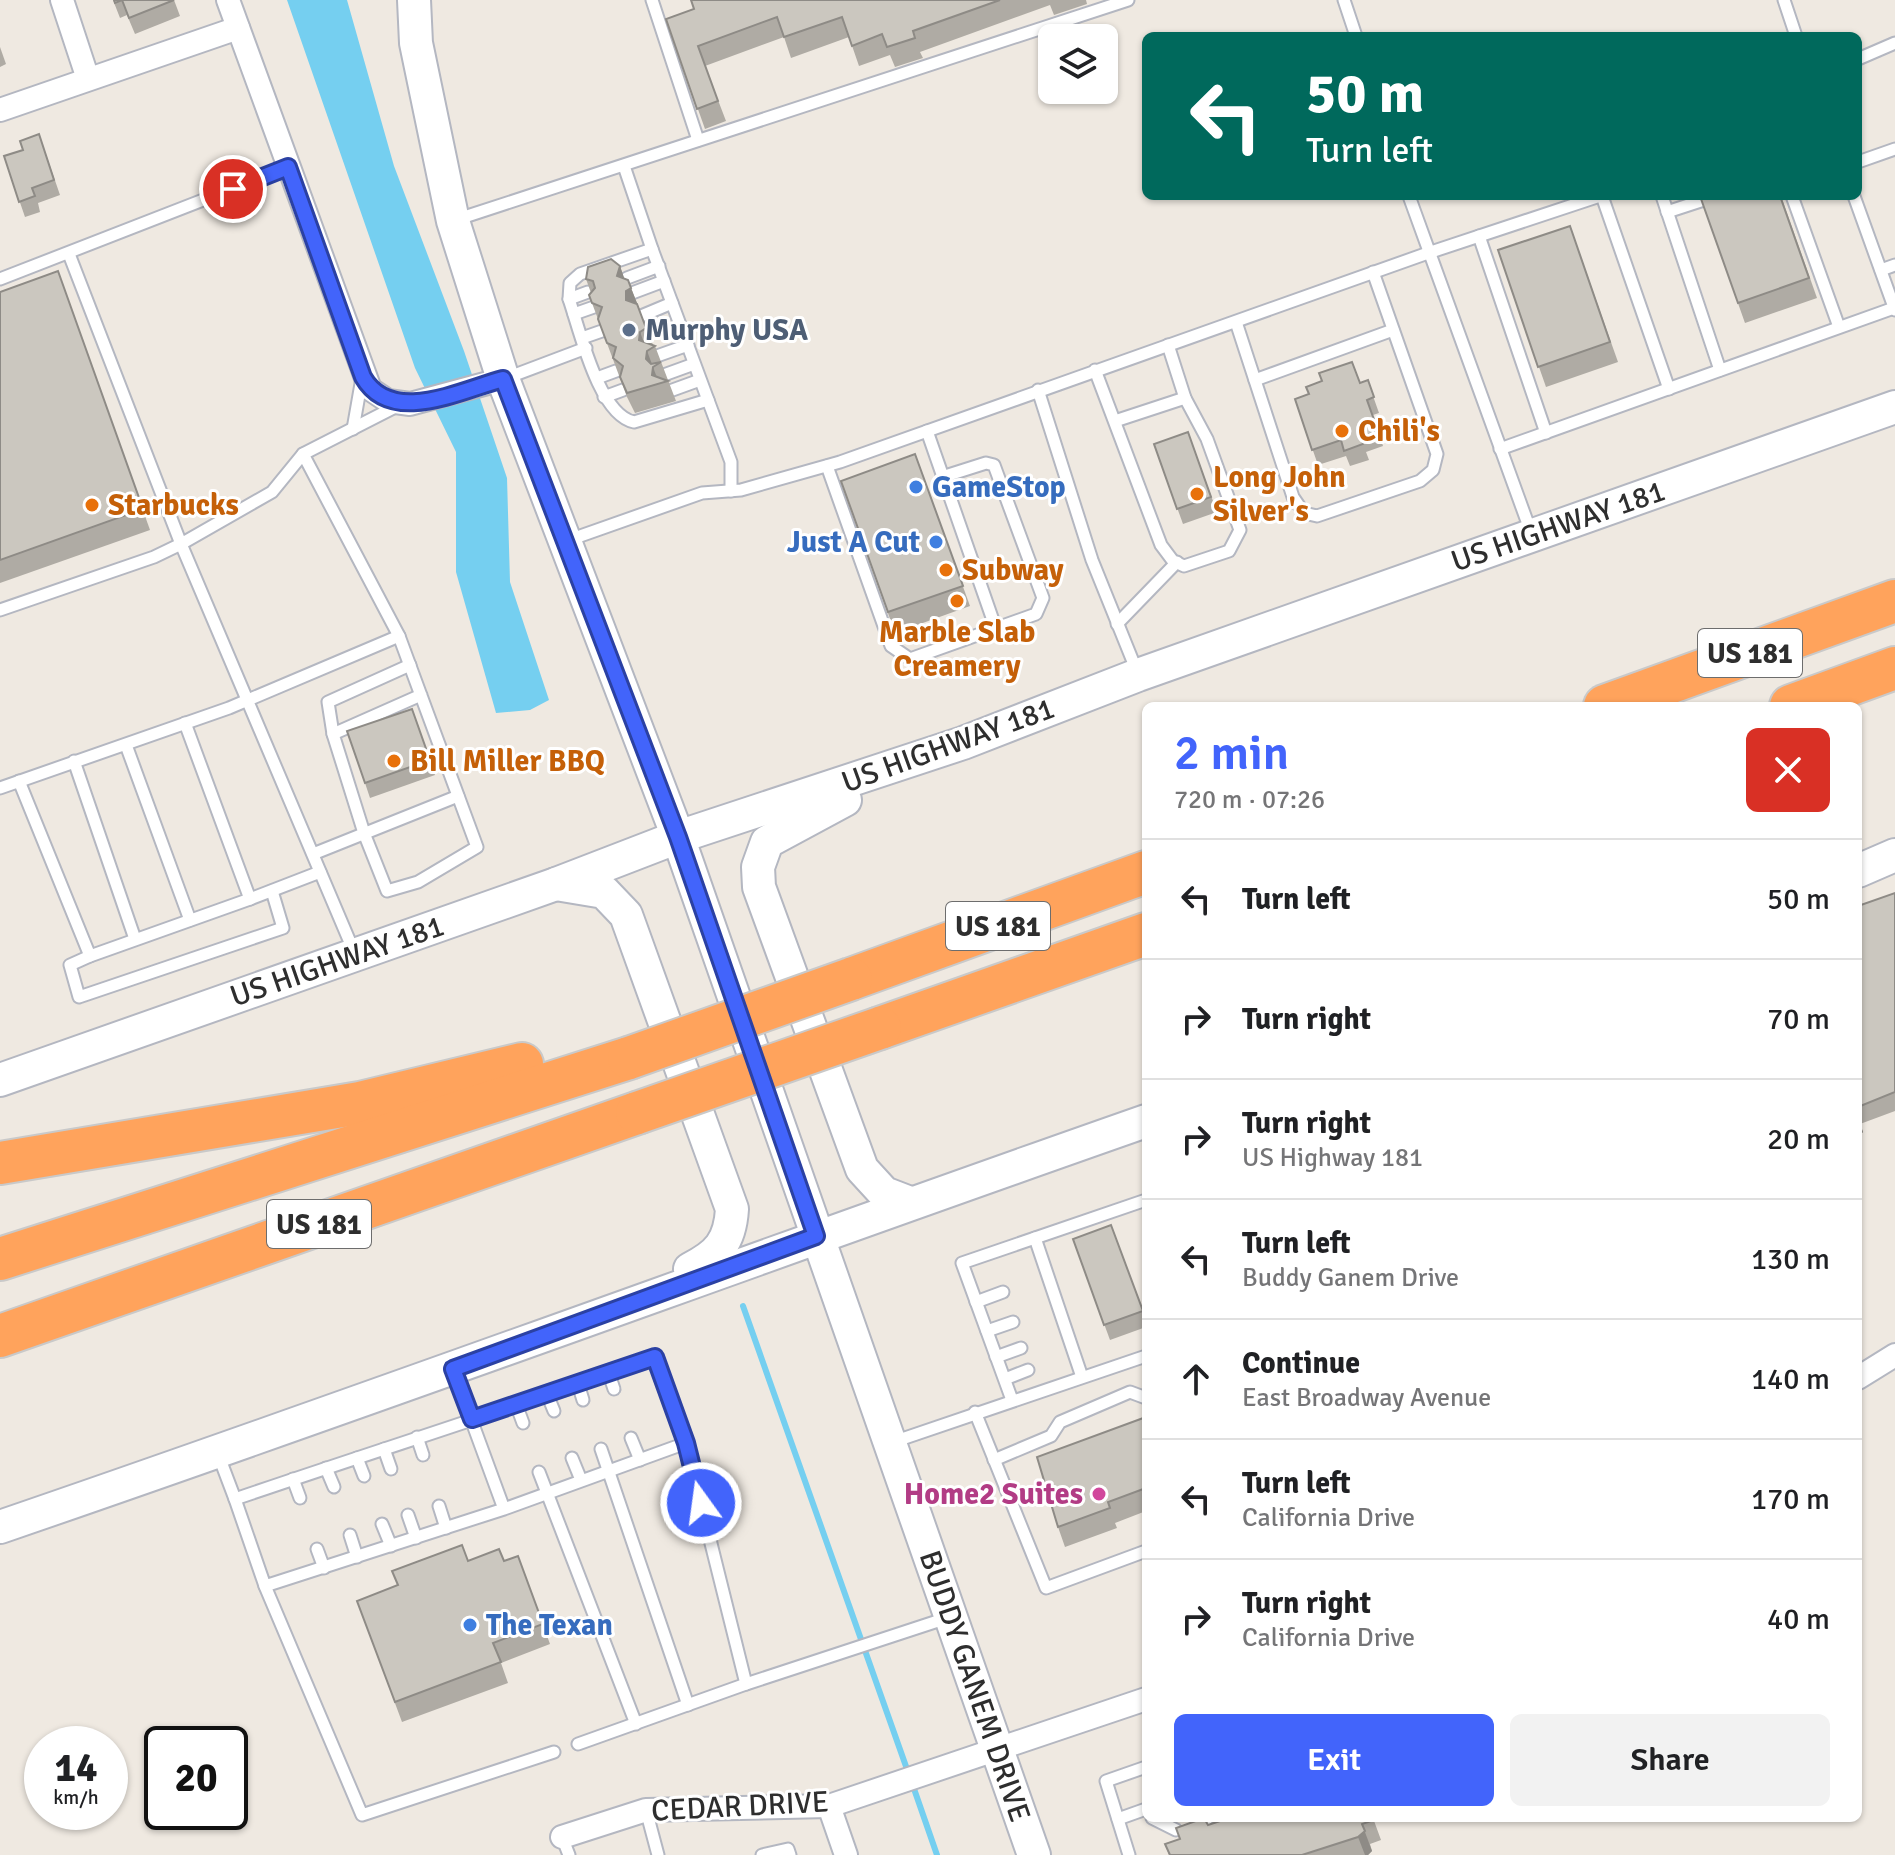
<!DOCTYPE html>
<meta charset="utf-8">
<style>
:root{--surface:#fff;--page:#f2f2f2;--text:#202124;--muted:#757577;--line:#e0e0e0;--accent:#4264fb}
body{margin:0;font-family:Signika,sans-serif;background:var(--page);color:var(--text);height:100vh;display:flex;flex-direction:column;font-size:30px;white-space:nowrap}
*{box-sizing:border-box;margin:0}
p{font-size:26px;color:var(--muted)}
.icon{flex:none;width:44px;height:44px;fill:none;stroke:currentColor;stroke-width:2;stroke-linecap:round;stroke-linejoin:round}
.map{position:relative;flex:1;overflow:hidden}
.drawer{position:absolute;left:1142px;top:702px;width:720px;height:1120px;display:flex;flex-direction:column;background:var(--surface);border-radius:12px;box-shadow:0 2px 6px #0004}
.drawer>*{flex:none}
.banner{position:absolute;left:1142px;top:32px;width:720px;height:168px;border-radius:12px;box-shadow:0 2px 6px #0004;background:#00695c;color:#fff;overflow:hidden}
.tools{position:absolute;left:1038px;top:24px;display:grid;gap:16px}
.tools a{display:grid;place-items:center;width:80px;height:80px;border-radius:12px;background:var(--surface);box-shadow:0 2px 6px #0004;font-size:40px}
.speed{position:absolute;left:24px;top:1726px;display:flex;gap:16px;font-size:40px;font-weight:700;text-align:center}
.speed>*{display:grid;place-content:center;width:104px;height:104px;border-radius:50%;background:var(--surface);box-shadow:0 2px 6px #0004;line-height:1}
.speed small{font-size:20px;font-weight:400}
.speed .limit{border:4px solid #111;border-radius:12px;background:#fff;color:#111}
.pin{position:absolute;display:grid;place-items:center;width:68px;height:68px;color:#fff;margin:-34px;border:4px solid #fff;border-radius:50%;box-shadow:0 2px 8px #0007}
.me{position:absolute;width:88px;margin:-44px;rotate:346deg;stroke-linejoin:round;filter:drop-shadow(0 0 6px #0008)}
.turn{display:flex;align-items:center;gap:28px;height:168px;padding:0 32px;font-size:36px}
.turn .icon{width:104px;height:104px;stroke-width:2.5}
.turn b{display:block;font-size:56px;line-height:68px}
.round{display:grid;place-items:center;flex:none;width:84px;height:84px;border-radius:12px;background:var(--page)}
.summary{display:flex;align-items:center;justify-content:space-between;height:136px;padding:0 32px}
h1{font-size:48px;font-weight:600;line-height:60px;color:var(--accent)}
.button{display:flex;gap:16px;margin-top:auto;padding:16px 32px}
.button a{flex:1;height:92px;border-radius:12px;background:var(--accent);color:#fff;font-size:32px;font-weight:600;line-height:92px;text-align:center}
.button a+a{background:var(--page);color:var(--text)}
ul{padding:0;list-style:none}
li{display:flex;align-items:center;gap:24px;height:120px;padding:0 32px;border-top:2px solid var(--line)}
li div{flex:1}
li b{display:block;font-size:30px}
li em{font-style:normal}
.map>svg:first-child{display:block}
</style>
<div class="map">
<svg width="1895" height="1855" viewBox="0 0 1895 1855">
<rect width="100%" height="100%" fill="#efe9e1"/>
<path fill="#75cff0" d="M287,0h60l47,166 70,185 43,127 3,104 39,118 -19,10 -34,3 -40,-141v-120l-41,-84z"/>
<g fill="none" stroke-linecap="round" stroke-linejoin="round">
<g stroke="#75cff0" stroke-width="6">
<path d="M743,1306l165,466"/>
<path d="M912,1783l25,72"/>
</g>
<defs>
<g id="lane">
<path d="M652,0l46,140"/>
<path d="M1344,0l12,36"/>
<path d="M1784,0l12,36"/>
<path d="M1858,59l37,-16"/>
<path d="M1858,162l37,-13"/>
<path d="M624,166l28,83 -72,25 -10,9 -1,16c11,32 30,116 65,123l74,-22 23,62v29"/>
<path d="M1409,196l123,339"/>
<path d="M1602,196l67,193"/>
<path d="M1662,196l58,174"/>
<path d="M1792,196l47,131"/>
<path d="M1854,196l41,114"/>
<path d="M1667,212l49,-16"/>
<path d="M455,220l673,-220"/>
<path d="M1479,236l67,197"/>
<path d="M652,249l56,151"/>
<path d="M69,254l112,290 174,410"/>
<path d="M1881,270l14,-5"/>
<path d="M627,278l32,-12"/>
<path d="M0,279l288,-112"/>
<path d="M632,293l32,-12"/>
<path d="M569,299l19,-7"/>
<path d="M574,314l20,-7"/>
<path d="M641,316l31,-13"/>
<path d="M1236,322l57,175 11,16 13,3 103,-35 13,-11 4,-16 -64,-182"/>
<path d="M582,338l20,-7"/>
<path d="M654,357l34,-12"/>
<path d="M1095,370l66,175 12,16 11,5 45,-15 11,-21 -33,-91 -22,-41 -17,-53"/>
<path d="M661,376l33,-12"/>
<path d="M597,378l19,-7"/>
<path d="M504,379l82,-31"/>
<path d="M1255,380l138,-50"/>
<path d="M1038,390l54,170 46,114"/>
<path d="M667,392l33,-12"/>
<path d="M604,397l19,-7"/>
<path d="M1115,421l70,-23"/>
<path d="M353,429l9,-51"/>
<path d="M927,431l69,198"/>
<path d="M1500,449l394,-141"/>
<path d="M303,454l96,182 78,211 -59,35 -31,9 -23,-58 -31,-99 88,-39"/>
<path d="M827,466l64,180 19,13 126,-45 7,-16 -49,-133 -8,-2 -44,14"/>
<path d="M566,541l136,-48 39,-3 99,-28 588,-209 172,-57"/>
<path d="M0,610l154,-53 27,-13 91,-52 31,-38 96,-49"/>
<path d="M1117,624l60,-62"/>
<path d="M333,734l-5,-32 82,-37"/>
<path d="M126,745l64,175"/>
<path d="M74,761l61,178"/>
<path d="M19,781l71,175 160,-57 -65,-176"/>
<path d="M0,788l229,-80 170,-72"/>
<path d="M313,854l145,-58"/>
<path d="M250,899l70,-27"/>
<path d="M90,956l-20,9 9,32 204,-69 -11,-37"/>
<path d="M1035,1238l47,139"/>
<path d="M976,1302l27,-10"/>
<path d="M987,1331l26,-9"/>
<path d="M996,1357l25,-9"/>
<path d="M453,1370l51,139 -239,77 -30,-87c140,-48 281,-92 420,-142l31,86 -182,66"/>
<path d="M609,1374l5,15"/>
<path d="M1005,1379l23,-9"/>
<path d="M578,1384l5,16"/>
<path d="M547,1394l7,17"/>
<path d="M1012,1400l-50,-137 184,-63"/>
<path d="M516,1404l7,19"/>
<path d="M975,1412l71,176 100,-37"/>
<path d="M417,1437l6,18"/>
<path d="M631,1438l9,22"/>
<path d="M893,1442l253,-86"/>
<path d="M384,1449l7,20"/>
<path d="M601,1449l87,256"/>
<path d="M218,1454l17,45"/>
<path d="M357,1458l7,18"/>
<path d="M572,1458l9,22"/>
<path d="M994,1460l57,-24 9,-14 70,-30 16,6"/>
<path d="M326,1468l8,19"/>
<path d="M539,1472l97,252"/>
<path d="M293,1479l7,19"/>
<path d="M439,1506l7,22"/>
<path d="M408,1515l8,23"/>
<path d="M382,1524l9,22"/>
<path d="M350,1535l7,22"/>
<path d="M317,1549l7,19"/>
<path d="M265,1586l97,229 192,-63"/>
<path d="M746,1684l201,-66"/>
<path d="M578,1744l168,-60 -60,-241"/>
<path d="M646,1810l12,45"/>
<path d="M1152,1818l24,12"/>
<path d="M1118,1819l28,-10"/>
<path d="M1206,1820l2,-2"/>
<path d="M562,1837l7,18"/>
<path d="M762,1855l26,-6 2,6"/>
<path d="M1129,1855l-23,-74 40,-14"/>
</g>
<g id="street">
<path d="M62,0l26,79"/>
<path d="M228,0l142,389 18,12 22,3 93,-25"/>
<path d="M0,110l238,-82"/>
<path d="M1858,1378l37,-23"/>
<path d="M829,1806l17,49"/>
<path d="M562,1837l84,-27 183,-4 317,-107"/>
</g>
<g id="secondary">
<path d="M414,0l2,43 37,178 50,158 175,458 356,1018"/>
<path d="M845,800l-78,42 -9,25 1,20 103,282 22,24 26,10"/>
<path d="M1858,871l37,-16"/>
<path d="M556,884l48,8 22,23 106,294c-2,33 -14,46 -42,60"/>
<path d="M0,1080l556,-196 122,-47 285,-94 175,-68 757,-268"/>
<path d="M0,1527c383,-131 763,-272 1146,-406"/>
</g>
<g id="highway">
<path d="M1605,706l290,-105"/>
<path d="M1791,706l104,-38"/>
<path d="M851,979l295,-107"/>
<path d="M880,1028l266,-94"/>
<path d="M0,1163l360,-60 162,-39"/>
<path d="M0,1259l629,-201"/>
<path d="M0,1336l637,-223"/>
</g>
</defs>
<use href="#lane" stroke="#b4b7c1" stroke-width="15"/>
<use href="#street" stroke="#b4b7c1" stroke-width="26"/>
<use href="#secondary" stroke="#b4b7c1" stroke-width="36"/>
<use href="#highway" stroke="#c9c9c9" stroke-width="46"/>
<use href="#lane" stroke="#fff" stroke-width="11"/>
<use href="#street" stroke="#fff" stroke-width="22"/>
<use href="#secondary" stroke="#fff" stroke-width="32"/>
<use href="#highway" stroke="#ffa35c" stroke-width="42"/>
<defs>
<g id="highway-bridge">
<path d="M629,1058l222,-79"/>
<path d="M637,1113l243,-85"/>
</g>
</defs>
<use href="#highway-bridge" stroke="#c9c9c9" stroke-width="46" stroke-linecap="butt"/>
<use href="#highway-bridge" stroke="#ffa35c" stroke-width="42"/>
</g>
<g fill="#afaba4">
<path d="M113,0h61l6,16 -45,18 -8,-19 -7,3z"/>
<path d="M691,0h395l1,4 -33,11 -4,-10 -130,47 3,6 -28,9 -5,-12 -31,11 -10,-29 -58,21 -7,-21 -79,29 21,55 -21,8 -39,-110 28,-10z"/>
<path d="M0,47l6,17 -6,3z"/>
<path d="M39,134l21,61 -22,8 2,9 -15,5 -21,-61 19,-6z"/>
<path d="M1700,196h81l36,102 -72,25z"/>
<path d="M1570,226l48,136 -72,25 -48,-137z"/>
<path d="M620,266l4,13 4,1 25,65 2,1 21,55 -41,12 -8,-16 -38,-102 2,-2 -5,-14z"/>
<path d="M58,271l92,259 -150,53v-291z"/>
<path d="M1360,383l13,13 6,17 -6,2 10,31 -17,6 3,8 -19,6 -4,-10 -28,9 -23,-66z"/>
<path d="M1188,432l29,80 -34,12 -29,-80z"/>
<path d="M915,454l55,152 -75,27 -54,-152z"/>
<path d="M412,709l23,66 -65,23 -5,-15z"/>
<path d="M1895,894v217l-35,13 3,8 -5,5v-231z"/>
<path d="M1111,1225l35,95v7l-36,13 -37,-101z"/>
<path d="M1146,1417v94l-31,12 2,5 -52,19 -7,-20z"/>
<path d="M518,1556l32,88 -49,19 7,20 -106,39 -45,-121 111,-40h36z"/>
<path d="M1373,1818l8,22 -11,4 2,7 -4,4h-199l-4,-11 15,-5 28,-14z"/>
</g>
<g fill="#8e8b86">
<path d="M620,266l7,20 -10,-10z"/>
<path d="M631,288l8,20 -13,-8v-9z"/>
<path d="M640,332l19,51 -4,1 -16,-44z"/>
<path d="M1858,1118l5,14 -5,5z"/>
<path d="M1362,1824l10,27 -4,4h-3l-7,-18z"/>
</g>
<g fill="#cbc7bf" stroke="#8e8b86" stroke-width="2">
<path d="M114,0h60l-45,18 -7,-18 -7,3z"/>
<path d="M691,0h309l-87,31 2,7 -28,9 -5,-13 -30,12 -10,-29 -58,20 -7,-20 -79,29 20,55 -21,8 -31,-90 28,-10z"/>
<path d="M39,134l15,46 -22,8 3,8 -16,6 -15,-46 19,-6 -3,-9z"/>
<path d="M1700,196h80l29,82 -71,25z"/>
<path d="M1570,226l40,116 -72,25 -40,-117z"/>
<path d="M611,259l9,7 -3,10 11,4 3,8 -5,3v9l11,4 9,24 -6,4 -1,8 16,6 -8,5 -1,8 5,5 10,-2 -8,5 -1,8 16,6 -41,12 -7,-16 3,-11 -10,-8 3,-11 -9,-4 -9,-24 4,-12 -10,-4 -3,-8 6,-7 -2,-7 -7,-2 2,-12z"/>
<path d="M58,271l85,238 -143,51v-268z"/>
<path d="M1352,362l8,21 8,-3 6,17 -7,3 11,31 -17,6 2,7 -19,7 -3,-11 -29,10 -17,-51 14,-5 -3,-7 16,-6 -3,-8z"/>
<path d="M1188,432l23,65 -34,12 -23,-65z"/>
<path d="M915,454l48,132 -75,26 -47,-131z"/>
<path d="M412,709l18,51 -65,23 -18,-52z"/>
<path d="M1895,893v199l-37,15v-201z"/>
<path d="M1111,1225l32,86 -39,14 -31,-86z"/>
<path d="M1146,1417v71l-38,14 2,6 -52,19 -21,-70z"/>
<path d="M462,1545l6,16 31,-12 5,12 14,-5 25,68 -50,19 8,19 -106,40 -38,-101 41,-16 -6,-14z"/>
<path d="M1204,1818l4,7 21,-7h144l1,2 -12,4 3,7 -7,6 -56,18h-132l-5,-11 15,-5 -4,-11z"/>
</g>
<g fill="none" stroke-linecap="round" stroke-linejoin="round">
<defs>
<path id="route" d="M233,189l55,-22 75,210c28,49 96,14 140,2l175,458 138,399 -363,133 19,50 183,-62 31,86 15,60"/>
</defs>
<use href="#route" stroke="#2b41a3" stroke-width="20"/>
<use href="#route" stroke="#4264fb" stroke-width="14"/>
</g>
<circle fill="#5c6f8a" stroke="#fff" stroke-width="3" cx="629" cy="330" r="8"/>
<g fill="#e8710a" stroke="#fff" stroke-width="3">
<circle cx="1342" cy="431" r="8"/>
<circle cx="1197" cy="494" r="8"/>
<circle cx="92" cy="505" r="8"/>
<circle cx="946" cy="570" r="8"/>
<circle cx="957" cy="601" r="8"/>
<circle cx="394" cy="761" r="8"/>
</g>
<g fill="#3f7fe0" stroke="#fff" stroke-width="3">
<circle cx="916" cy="487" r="8"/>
<circle cx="936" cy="542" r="8"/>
<circle cx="470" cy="1625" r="8"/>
</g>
<circle fill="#d1479c" stroke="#fff" stroke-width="3" cx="1099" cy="1494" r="8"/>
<g text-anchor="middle" stroke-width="6" stroke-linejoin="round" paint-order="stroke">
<g fill="#fff" stroke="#6d6d6d" stroke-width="2">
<rect x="1698" y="629" width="104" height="48" rx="6"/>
<rect x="946" y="902" width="104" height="48" rx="6"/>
<rect x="267" y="1200" width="104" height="48" rx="6"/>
</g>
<g font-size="28" font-weight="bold" fill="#2e2e2e">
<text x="1750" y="663">US 181</text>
<text x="998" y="936">US 181</text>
<text x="319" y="1234">US 181</text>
</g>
<g font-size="30" font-weight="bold" fill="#4e5e75" stroke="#fff" text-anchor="start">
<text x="645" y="340">Murphy USA</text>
</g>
<g font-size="30" font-weight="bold" fill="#c56008" stroke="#fff" text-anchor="start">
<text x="1358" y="441">Chili's</text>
<text x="1213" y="487">Long John<tspan x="1213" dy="34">Silver's</tspan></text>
<text x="108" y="515">Starbucks</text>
<text x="962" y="580">Subway</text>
<text x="957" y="642" text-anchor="middle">Marble Slab<tspan x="957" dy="34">Creamery</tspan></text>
<text x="410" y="771">Bill Miller BBQ</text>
</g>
<g font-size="30" font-weight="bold" fill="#366cbe" stroke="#fff" text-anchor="start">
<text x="932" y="497">GameStop</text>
<text x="920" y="552" text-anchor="end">Just A Cut</text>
<text x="486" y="1635">The Texan</text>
</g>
<g font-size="30" fill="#2e2e2e" stroke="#fff">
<text transform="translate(1558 526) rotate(-19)" y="10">US HIGHWAY 181</text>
<text transform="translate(948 745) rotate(-20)" y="10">US HIGHWAY 181</text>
<text transform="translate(337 961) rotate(-19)" y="10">US HIGHWAY 181</text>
<text transform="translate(975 1686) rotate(71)" y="10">BUDDY GANEM DRIVE</text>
<text transform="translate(740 1806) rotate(-3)" y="10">CEDAR DRIVE</text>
</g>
<g font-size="30" font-weight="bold" fill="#b23c85" stroke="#fff" text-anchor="end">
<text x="1083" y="1504">Home2 Suites</text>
</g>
</g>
</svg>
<div class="tools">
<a><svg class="icon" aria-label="layers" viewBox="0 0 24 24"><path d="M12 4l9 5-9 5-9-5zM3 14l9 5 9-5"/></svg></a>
</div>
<div class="speed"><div>14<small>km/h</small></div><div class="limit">20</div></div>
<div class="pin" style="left:233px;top:189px;background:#d93025"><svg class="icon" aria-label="arrive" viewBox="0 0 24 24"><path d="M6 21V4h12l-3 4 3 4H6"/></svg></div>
<svg class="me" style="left:701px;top:1503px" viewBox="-20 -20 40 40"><circle r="17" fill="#4264fb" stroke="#fff" stroke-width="3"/><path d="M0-11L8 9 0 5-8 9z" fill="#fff"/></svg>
<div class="banner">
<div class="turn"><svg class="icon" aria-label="left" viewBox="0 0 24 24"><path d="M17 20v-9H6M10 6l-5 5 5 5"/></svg><div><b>50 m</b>Turn left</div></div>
</div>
<section class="drawer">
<div class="summary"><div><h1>2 min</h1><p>720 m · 07:26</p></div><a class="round" style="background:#d93025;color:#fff"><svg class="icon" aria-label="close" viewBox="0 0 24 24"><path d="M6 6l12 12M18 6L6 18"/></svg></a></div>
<ul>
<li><svg class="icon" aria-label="left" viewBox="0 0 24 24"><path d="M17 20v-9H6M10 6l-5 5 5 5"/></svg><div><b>Turn left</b></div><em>50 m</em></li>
<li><svg class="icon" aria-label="right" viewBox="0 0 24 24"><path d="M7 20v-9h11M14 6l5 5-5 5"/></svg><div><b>Turn right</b></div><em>70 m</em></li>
<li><svg class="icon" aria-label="right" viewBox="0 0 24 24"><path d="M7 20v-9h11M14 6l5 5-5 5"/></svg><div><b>Turn right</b><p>US Highway 181</p></div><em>20 m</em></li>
<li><svg class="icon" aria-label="left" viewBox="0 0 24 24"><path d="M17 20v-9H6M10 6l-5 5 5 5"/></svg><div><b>Turn left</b><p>Buddy Ganem Drive</p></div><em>130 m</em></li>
<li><svg class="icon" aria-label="ahead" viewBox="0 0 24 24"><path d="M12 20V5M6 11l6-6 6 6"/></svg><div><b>Continue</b><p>East Broadway Avenue</p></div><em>140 m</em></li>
<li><svg class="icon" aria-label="left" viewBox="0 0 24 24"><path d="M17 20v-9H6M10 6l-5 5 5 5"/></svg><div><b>Turn left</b><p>California Drive</p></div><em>170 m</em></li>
<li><svg class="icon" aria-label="right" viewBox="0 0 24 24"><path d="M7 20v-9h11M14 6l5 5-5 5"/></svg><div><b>Turn right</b><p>California Drive</p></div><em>40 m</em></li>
</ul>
<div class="button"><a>Exit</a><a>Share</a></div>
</section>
</div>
